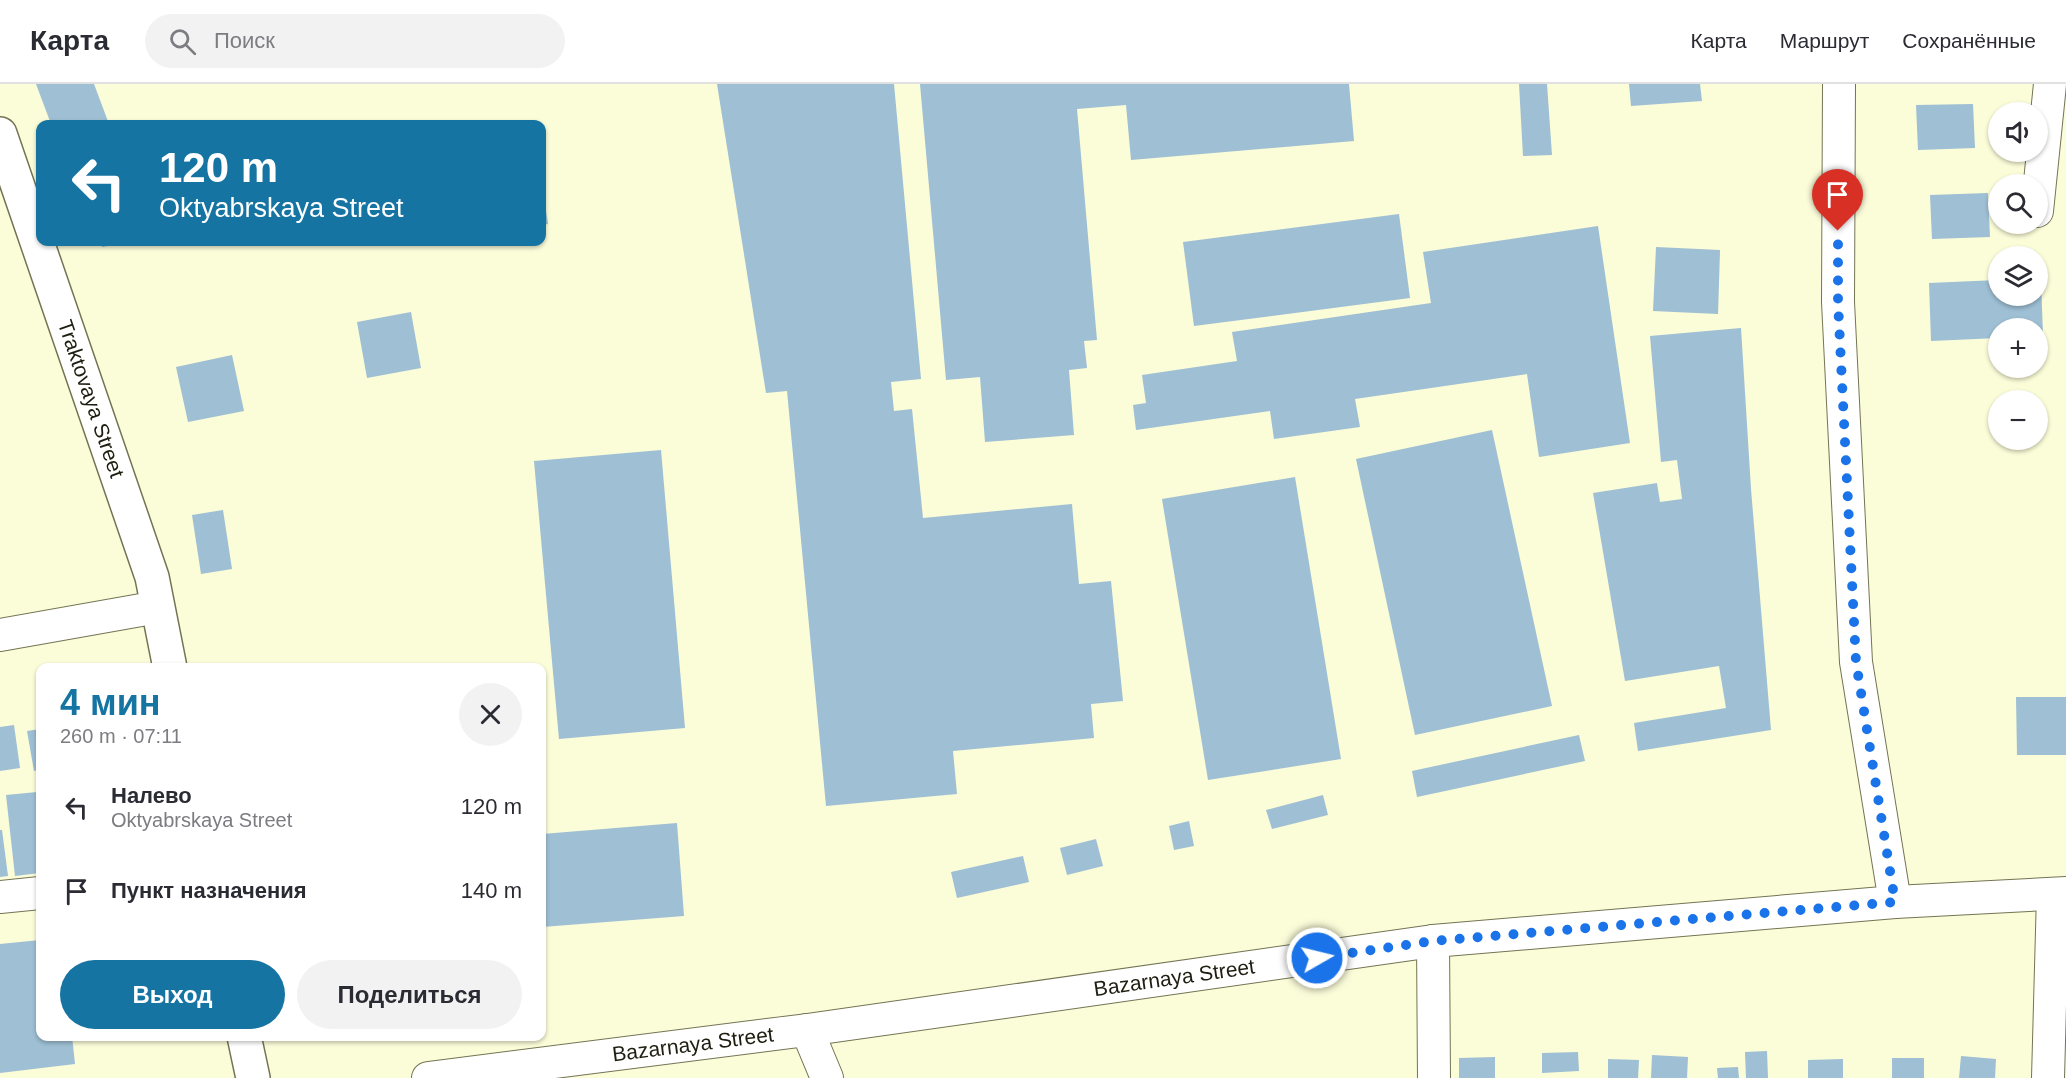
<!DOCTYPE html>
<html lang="ru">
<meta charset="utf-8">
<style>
:root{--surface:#fff;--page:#f2f2f3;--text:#2b2b33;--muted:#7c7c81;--line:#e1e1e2;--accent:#1674a2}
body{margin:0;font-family:Arial,sans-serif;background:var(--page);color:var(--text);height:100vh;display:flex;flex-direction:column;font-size:22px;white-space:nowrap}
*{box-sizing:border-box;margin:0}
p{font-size:20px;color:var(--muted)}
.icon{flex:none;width:33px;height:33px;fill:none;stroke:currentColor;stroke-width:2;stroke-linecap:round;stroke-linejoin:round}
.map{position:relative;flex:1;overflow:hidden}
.sheet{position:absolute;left:36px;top:579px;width:510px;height:378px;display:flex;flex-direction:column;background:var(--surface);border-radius:12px;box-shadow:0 2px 4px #0004}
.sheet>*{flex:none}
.guide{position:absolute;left:36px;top:36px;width:510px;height:126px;border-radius:12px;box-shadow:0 2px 4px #0004;background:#1674a2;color:#fff;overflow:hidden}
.tools{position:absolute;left:1988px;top:18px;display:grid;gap:12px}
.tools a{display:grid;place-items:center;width:60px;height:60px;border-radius:50%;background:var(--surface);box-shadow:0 2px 4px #0004;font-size:30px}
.pin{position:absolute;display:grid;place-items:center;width:51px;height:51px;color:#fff;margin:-62px -26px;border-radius:50% 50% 50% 0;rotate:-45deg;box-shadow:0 0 6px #0007}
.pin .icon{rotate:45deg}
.me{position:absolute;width:66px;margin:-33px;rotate:82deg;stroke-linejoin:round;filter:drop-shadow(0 0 4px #0008)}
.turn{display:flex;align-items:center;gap:21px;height:126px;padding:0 24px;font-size:27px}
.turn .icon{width:78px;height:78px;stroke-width:2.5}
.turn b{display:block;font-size:42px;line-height:51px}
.round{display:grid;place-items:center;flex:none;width:63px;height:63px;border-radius:32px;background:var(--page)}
.headline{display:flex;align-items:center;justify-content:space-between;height:102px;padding:0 24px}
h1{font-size:36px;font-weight:600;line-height:45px;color:var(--accent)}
.action{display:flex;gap:12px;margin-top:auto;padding:12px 24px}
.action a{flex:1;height:69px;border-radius:36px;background:var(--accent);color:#fff;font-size:24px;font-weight:600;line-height:69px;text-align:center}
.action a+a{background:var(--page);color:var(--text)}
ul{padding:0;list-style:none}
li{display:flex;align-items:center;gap:18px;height:84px;padding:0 24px}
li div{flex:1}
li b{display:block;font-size:22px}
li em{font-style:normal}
header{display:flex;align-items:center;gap:36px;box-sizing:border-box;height:84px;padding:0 30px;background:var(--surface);border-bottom:2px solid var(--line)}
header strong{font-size:28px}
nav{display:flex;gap:33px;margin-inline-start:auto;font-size:21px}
.search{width:420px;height:54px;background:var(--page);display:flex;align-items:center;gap:15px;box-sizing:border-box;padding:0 21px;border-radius:33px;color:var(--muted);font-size:22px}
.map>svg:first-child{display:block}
</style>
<header>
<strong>Карта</strong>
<div class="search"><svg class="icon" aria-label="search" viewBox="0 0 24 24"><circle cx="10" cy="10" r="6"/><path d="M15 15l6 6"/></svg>Поиск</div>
<nav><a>Карта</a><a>Маршрут</a><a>Сохранённые</a></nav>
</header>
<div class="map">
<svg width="2066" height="994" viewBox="0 0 2066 994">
<rect width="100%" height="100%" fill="#fbfcd8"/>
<g fill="#9ebfd4">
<path d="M36,0h58l15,40h-58z"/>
<path d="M717,0h177l27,295 -30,3 3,29 18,-2 11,109 149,-14 7,80 32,-3 12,120 -32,3 3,34 -141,13 4,43 -131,12 -39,-415 -21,2z"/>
<path d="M920,0h429l5,57 -223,19 -5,-55 -49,4 20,231 -13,1 3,27 -18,2 5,65 -89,7 -5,-65 -34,3z"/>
<path d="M1519,0h28l5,71 -29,1z"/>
<path d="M1629,0h71l2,17 -71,5z"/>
<path d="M1973,20l2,44 -57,2 -2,-45z"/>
<path d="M542,101l6,39 -6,1z"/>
<path d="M1988,109l2,44 -58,2 -2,-44z"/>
<path d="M1399,130l11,84 -216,28 -11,-84z"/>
<path d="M1598,142l32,217 -91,14 -12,-83 -172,25 5,28 -86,12 -4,-28 -134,19 -3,-25 13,-2 -4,-28 95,-14 -5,-29 199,-29 -8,-51z"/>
<path d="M101,158h26v1l-25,4z"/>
<path d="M1656,163l64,3 -2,64 -65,-3z"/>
<path d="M2037,195h4l2,57 -6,1v-9h-39v10l-67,3 -2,-58 69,-3v16h39z"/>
<path d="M411,228l10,56 -54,10 -10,-56z"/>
<path d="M1741,244l10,161 20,241 -133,21 -4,-28 92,-15 -7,-42 -94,15 -32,-188 64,-10 3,19 22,-3 -5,-39 -16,2 -11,-126z"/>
<path d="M232,271l12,56 -56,11 -12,-55z"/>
<path d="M1492,346l60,276 -137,29 -59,-276z"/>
<path d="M661,366l24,278 -126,11 -25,-278z"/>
<path d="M1295,393l46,282 -133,21 -46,-281z"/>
<path d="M223,426l9,59 -31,5 -9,-59z"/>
<path d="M2016,613h50v58h-49z"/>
<path d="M14,641l6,43 -20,3v-44z"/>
<path d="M40,645v40l-6,2 -7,-40z"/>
<path d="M1579,651l6,26 -168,36 -5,-26z"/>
<path d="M37,708l3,37v44l-25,3 -9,-81z"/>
<path d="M1323,711l5,20 -56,14 -6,-19z"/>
<path d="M1189,737l5,25 -20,4 -5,-24z"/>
<path d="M677,739l7,93 -142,11v-93z"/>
<path d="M0,746h2l6,46 -8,1z"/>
<path d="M1096,755l7,27 -36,9 -7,-27z"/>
<path d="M1023,772l6,26 -72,16 -6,-26z"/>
<path d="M40,856v96h32l3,28 -75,9v-129z"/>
<path d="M1767,967l1,27h-22l-1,-26z"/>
<path d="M1578,968l1,19 -37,2v-20z"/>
<path d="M1652,971l36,2 -1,21h-36z"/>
<path d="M1961,972l35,3 -1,19h-36z"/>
<path d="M1495,973v21h-36v-20z"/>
<rect x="1892" y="974" width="32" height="20"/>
<path d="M1608,975l31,1 -1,18h-30z"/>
<path d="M1843,975v19h-35v-18z"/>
<path d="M1738,983l1,11h-21l-1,-10z"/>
</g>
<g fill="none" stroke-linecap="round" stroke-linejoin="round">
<defs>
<g id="minor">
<path d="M1839,0l-1,218 18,360 39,240"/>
<path d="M2037,127l13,-127"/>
<path d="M0,551l158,-28"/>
<path d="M0,813l40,-4"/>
<path d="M1433,857l1,137"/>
<path d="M807,946l20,48"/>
<path id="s1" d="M428,994l379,-48 626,-89 462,-39 171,-9"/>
<path d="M2048,994l5,-184"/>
</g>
<g id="major">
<path id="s2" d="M0,50l152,443 18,91"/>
<path d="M244,952l9,42"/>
</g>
</defs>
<use href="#minor" stroke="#747454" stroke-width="34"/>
<use href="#major" stroke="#747454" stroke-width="36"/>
<use href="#minor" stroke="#fff" stroke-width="32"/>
<use href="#major" stroke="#fff" stroke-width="33"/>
</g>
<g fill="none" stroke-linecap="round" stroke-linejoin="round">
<path stroke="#1a73e8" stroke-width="10" stroke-dasharray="0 18" d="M1317,874l116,-17 462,-39 -39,-240 -18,-360v-71"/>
</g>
<g text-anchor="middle" stroke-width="4.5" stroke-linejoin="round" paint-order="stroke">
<g font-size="21" fill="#1e1e11" stroke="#fbfcd8">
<text dy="7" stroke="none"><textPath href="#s2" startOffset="280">Traktovaya Street</textPath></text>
<text dy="7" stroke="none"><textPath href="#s1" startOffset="753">Bazarnaya Street</textPath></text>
<text dy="7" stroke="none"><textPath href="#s1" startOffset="267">Bazarnaya Street</textPath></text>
</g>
</g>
</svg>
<div class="tools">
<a><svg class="icon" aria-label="sound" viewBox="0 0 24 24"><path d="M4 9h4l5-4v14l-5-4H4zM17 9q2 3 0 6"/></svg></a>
<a><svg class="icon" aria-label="search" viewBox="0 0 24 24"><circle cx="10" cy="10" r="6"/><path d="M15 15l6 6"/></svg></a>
<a><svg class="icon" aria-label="layers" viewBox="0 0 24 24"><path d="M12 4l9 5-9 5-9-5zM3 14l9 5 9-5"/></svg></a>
<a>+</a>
<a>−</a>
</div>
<div class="pin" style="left:1838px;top:147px;background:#d93025"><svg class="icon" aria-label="arrive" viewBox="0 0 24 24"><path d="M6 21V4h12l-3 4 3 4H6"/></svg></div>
<svg class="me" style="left:1317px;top:874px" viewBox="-20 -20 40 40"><circle r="17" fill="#1a73e8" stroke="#fff" stroke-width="3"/><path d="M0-11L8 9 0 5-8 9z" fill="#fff"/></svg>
<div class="guide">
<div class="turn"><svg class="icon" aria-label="left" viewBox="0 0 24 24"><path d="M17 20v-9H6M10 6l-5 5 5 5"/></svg><div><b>120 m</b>Oktyabrskaya Street</div></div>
</div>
<section class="sheet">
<div class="headline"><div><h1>4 мин</h1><p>260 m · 07:11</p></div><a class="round"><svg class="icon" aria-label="close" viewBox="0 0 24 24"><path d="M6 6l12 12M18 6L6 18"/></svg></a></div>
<ul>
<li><svg class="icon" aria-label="left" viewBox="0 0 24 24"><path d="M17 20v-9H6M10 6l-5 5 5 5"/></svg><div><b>Налево</b><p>Oktyabrskaya Street</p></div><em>120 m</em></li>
<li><svg class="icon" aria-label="arrive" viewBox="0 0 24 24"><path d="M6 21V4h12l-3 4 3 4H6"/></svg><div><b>Пункт назначения</b></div><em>140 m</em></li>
</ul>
<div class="action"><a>Выход</a><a>Поделиться</a></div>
</section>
</div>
